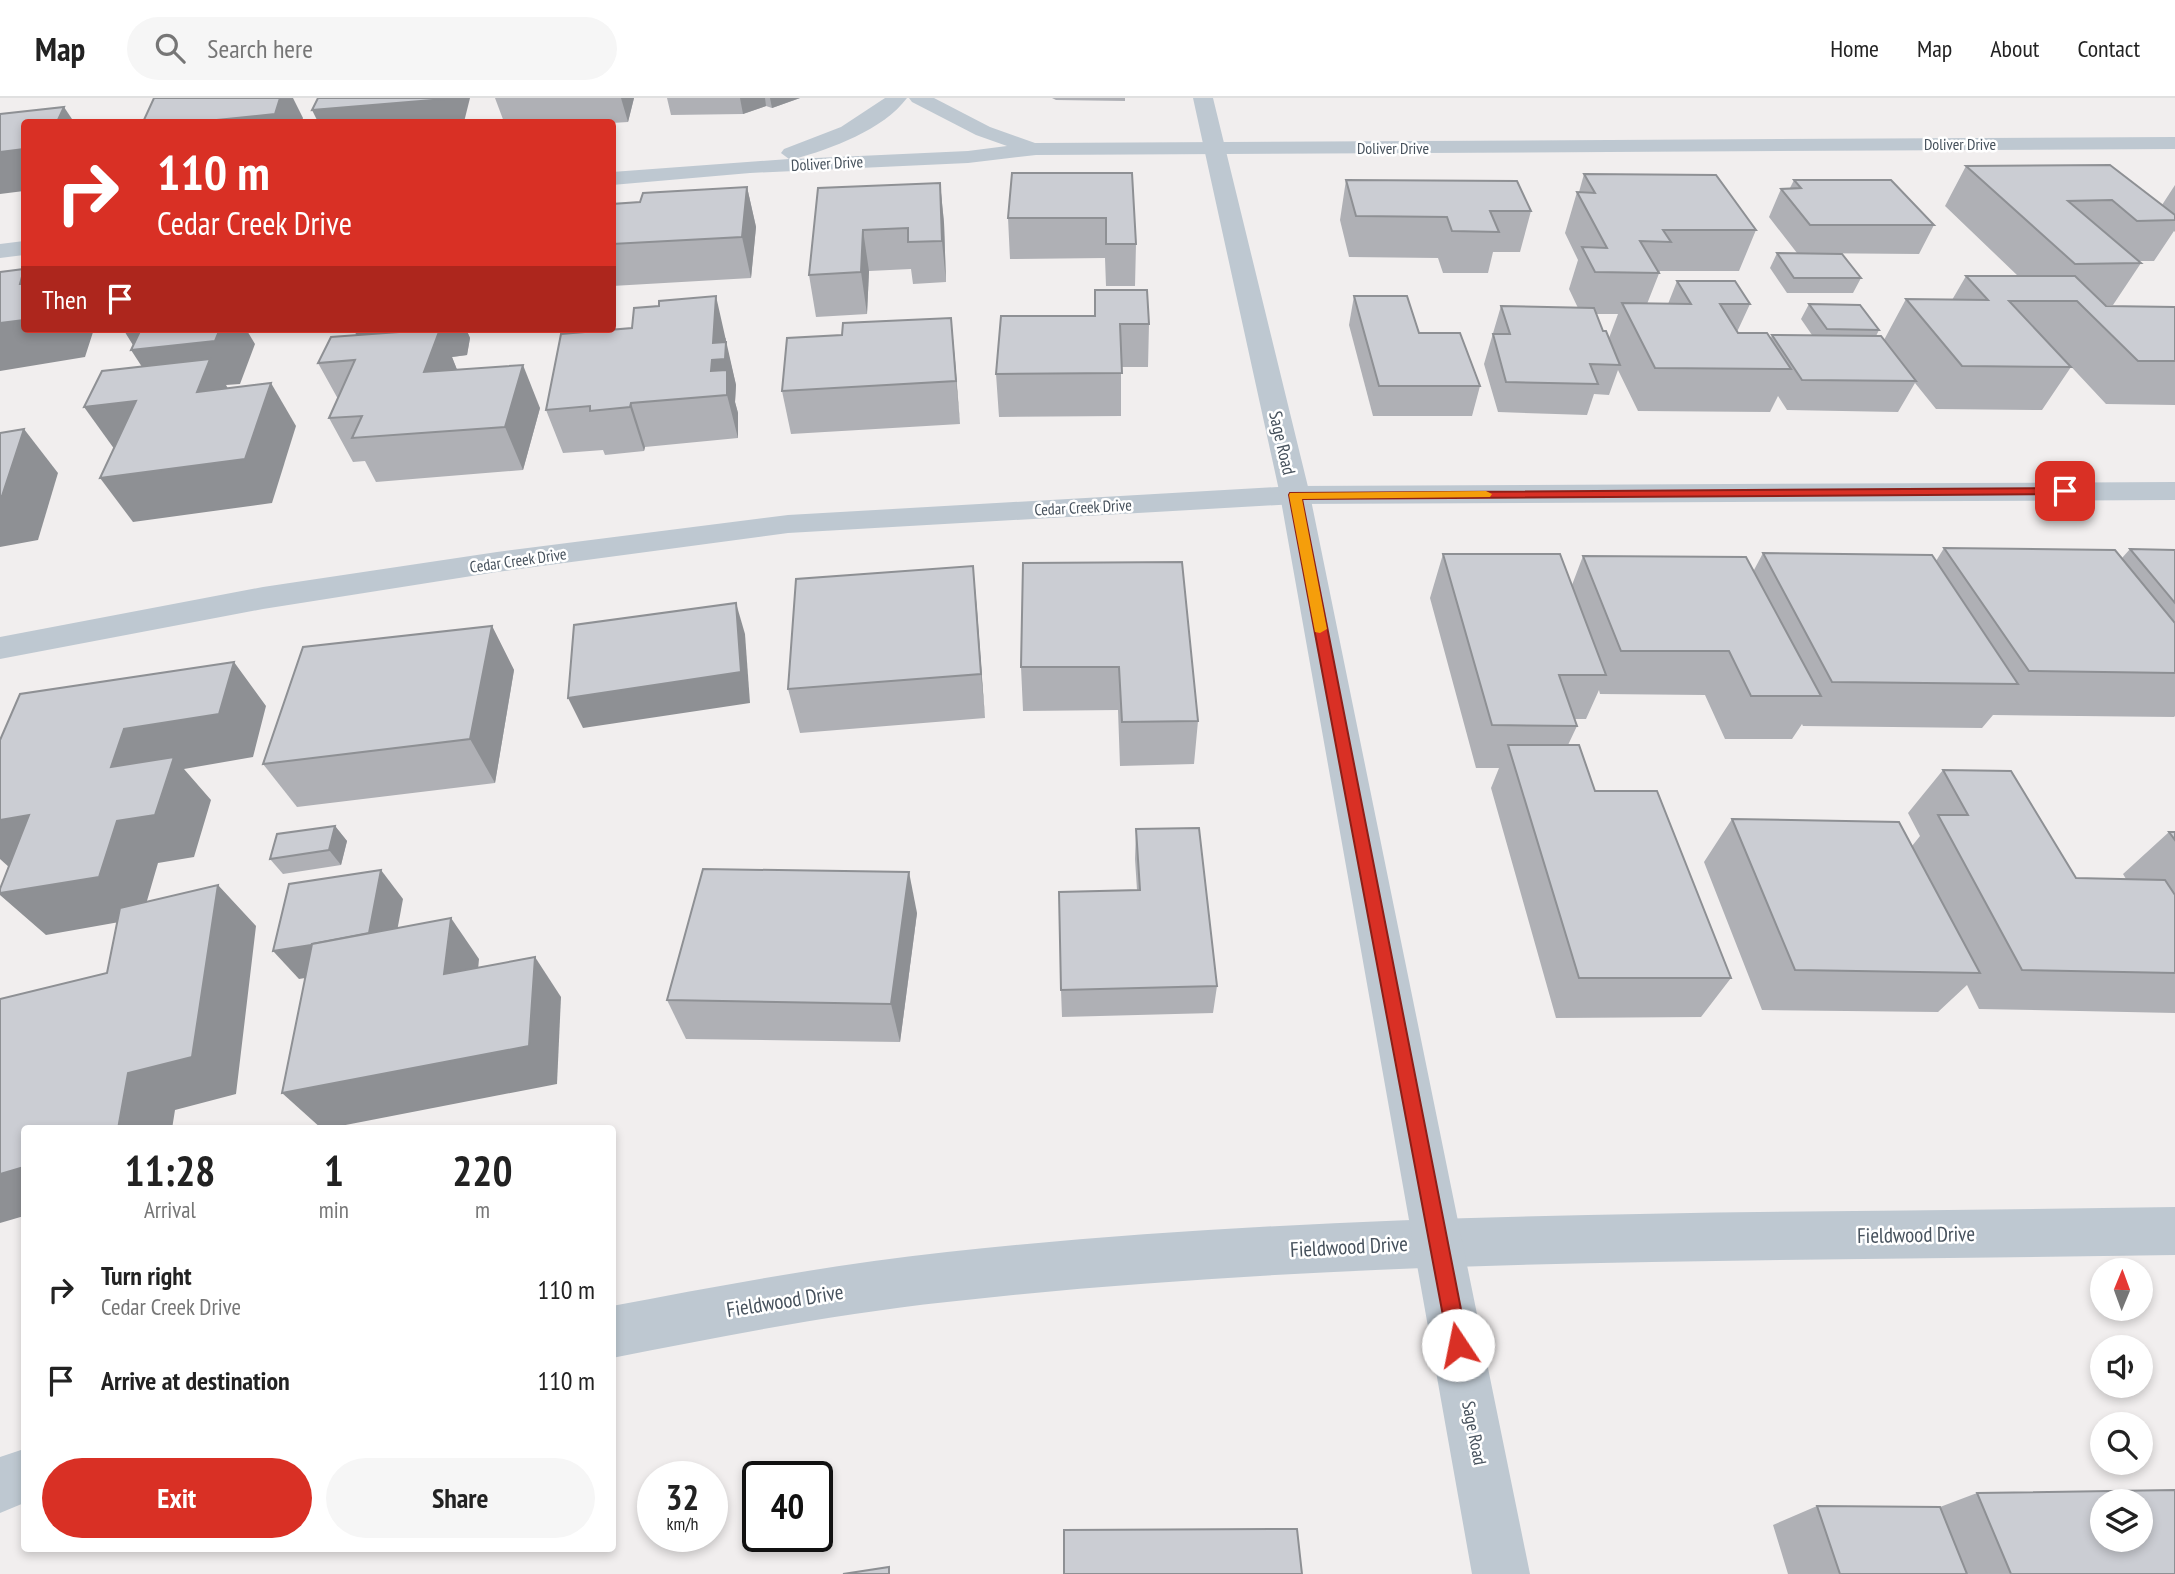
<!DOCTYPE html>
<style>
:root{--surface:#fff;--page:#f6f6f6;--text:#222;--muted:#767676;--line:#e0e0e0;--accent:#d93025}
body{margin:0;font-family:"PT Sans Narrow",sans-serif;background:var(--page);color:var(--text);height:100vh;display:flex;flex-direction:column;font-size:26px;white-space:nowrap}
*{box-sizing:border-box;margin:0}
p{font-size:23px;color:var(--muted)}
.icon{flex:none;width:38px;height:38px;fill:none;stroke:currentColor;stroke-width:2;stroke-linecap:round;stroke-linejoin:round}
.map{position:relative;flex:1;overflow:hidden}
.panel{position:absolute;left:21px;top:1027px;width:595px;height:427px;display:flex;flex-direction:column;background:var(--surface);border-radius:7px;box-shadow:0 4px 10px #0003}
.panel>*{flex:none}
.banner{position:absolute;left:21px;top:21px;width:595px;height:214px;border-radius:7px;box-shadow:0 4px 10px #0003;background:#d93025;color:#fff;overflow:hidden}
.needle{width:46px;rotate:1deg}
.tools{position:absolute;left:2090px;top:1160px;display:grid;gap:14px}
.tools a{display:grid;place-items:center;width:63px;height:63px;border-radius:50%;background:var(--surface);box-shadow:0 4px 10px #0003;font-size:35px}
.speed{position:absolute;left:637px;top:1363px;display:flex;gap:14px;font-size:35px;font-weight:700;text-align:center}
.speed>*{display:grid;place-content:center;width:91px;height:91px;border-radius:50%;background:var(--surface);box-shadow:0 4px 10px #0003;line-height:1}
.speed small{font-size:18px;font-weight:400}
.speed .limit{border:4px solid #111;border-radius:10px;background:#fff;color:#111}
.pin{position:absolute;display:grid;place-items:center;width:60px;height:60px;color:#fff;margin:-30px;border-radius:14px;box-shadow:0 4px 10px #0006}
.me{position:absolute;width:77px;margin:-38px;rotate:349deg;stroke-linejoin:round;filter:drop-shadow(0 0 5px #0008)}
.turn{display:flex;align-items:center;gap:24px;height:147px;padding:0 21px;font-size:32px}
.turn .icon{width:91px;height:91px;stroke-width:2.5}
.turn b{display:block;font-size:49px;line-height:60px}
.then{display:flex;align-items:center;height:66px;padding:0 21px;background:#0003;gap:14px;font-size:26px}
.eta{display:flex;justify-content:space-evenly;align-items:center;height:119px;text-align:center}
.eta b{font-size:42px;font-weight:700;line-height:49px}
.action{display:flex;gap:14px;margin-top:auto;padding:14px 21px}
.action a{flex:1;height:80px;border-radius:42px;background:var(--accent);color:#fff;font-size:28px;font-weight:700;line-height:80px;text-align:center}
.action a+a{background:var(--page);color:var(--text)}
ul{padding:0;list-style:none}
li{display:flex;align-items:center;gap:21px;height:91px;padding:0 21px}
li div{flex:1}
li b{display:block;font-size:26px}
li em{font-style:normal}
header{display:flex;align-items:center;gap:42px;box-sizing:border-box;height:98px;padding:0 35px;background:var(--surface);border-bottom:2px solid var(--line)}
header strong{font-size:33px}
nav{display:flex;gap:38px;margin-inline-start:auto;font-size:24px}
.search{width:490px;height:63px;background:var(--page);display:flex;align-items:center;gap:18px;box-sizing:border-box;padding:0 24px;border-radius:38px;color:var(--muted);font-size:26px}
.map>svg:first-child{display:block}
</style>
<header>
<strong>Map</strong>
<div class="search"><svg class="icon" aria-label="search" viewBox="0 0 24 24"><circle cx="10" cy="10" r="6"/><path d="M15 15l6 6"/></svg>Search here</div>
<nav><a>Home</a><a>Map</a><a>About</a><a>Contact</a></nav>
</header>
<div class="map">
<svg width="2175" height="1476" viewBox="0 0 2175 1476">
<rect width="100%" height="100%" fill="#f1eeee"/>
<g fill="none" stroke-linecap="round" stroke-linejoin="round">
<g fill="#bec8d1" fill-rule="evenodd">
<path d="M885,0h22c-24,32 -76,51 -113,61l174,-8 39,-5 -31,-11 -64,-33 -3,-4h25l56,29 45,16 1140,-6v12l-1139,6 -68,8 -218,10 -138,12v-13l177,-13 -8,-6 3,-4 57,-22z"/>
<path d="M24,143v14l-24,3v-14z"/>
<path d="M2175,384v18l-880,4 -507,29 -291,39 -234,37 -263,50v-22l263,-50 234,-35 291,-37 507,-29z"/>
<path d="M2175,1109v48c-409,7 -821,1 -1228,47 -112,12 -224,34 -335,56v-52c111,-21 223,-42 335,-54 407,-44 819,-38 1228,-45z"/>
<path d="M24,1351v54l-24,10v-56z"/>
</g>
<path fill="#bec8d1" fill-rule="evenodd" d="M1193,0h20l97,397 220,1079h-58l-192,-1079z"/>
</g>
<g fill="#afb0b5" fill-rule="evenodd">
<path d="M495,0h139l-6,24 -16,1 -108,-1z"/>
<path d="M667,0h133l-28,10 -6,-2 -23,8 -72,1z"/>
<path d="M1052,0h73v3l-69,-1z"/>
<path d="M1966,68l196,39 13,-20v47l-1,-1 -20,30h-15l2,2 -28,42h-8l1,1 69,1v98l-69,-1 -57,-61 22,24 -29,43 -106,-1 -21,-26 -17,29 -111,-2 -9,-14 -8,16 -132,-1 -20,-41 -9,25 -15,-1 -7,21 -89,-3 -14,-48 17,-58 77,2 -9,-19 9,-29 -13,-27 12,-41h2l5,-18 172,56 -17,41h-79l-13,33h21l9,-23 73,23 -13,28 34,6 1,-3h40l-11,-16 8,-15 70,26 -3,6 8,4 22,-41 46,1 14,-24h52l-73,-70zM1596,216h22l-9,24 -6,-7z"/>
<path d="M1132,75l4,71 -1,42h-29l-1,-28 -95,1 -2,-41z"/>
<path d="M1346,82l185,31 -11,41h-27l-5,21h-45l-5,-15 -89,-1 -9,-37z"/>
<path d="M1794,82l140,45 -15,29 -122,-1 -28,-36 12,-28 9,-1z"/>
<path d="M940,85l4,40 2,59 -33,2 -2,-15 -42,2 -2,43 -51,3 -7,-42 9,-87z"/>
<path d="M747,89l9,40 -5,51 -139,8v-82l28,-2z"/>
<path d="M1777,155l84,25 -8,15h-66l-17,-25z"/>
<path d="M1095,192l54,34 -1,43h-27v49l-122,1 -3,-43 98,-58z"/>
<path d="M1354,198l65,37 61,53 -8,30h-99l-24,-91z"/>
<path d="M951,220l9,106 -169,10 -9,-43 60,-56z"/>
<path d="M354,231h112l4,9 -3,17 -15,2 5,13 83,38 -17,62 -147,12 -11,-21 -12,1 -24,-44 9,-19 -20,-36 38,-28z"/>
<path d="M726,240v6l10,41 -1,17 3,11v25l-93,9 -1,4 -39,4 -2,-5 -40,3 -17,-43z"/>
<path d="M1944,450l178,10 8,-9 45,1v166l-1,1 -181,-2 -11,13 -179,-2 -1,-2 -10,15h-67l-20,-44 -105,-1 -1,-4 -13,29h-12l3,7 -9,19 27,46 136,187 -30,39 -145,1 -65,-230 8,-20h-23l-46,-170 13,-44 129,31 11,-29 171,14 9,-17 173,8z"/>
<path d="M1023,465l175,158 -4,43 -74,2 -2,-56 -95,1 -2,-44z"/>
<path d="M973,468l12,152 -185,15 -12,-44z"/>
<path d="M492,528l22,44 -19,113 -198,24 -34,-43z"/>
<path d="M1943,672l133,108 50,1 -3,-5 46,-42h6v181l-196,-4 -12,-24 -29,27 -176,-2 -58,-148 28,-43 180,27 8,-10 -12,-23z"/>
<path d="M335,728l12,15 -6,24 -58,9 -13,-15z"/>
<path d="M1136,731l81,157 -4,27 -151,4 -1,-27 76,-100 -2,-31z"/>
<path d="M917,815l-17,129 -214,-3 -19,-39z"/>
<path d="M1977,1395l198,81h-387l-15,-49 44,-19 123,1z"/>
</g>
<g fill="#8e9094">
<path d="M280,0h13l10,20 -1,4h-105z"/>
<path d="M446,0h24l-6,24h-146l-6,-12z"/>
<path d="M621,0h13l-6,24z"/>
<path d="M740,0h25l1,8 -23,8z"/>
<path d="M770,0h30l-28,10z"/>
<path d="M64,9l10,15h-17z"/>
<path d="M24,51v42l-24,3v-42z"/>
<path d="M940,85l4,40 2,59 -4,-41z"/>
<path d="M747,89l9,40 -5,51 -9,-41z"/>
<path d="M863,132l6,41 -2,43 -6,-42z"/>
<path d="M24,174v19l-4,-7z"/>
<path d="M716,198l20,89 -1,17 3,11v25l-11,-43 -16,-24z"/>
<path d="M951,220l4,42 5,64 -4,-43z"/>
<path d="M24,222v9h70l-9,28 -85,14v-48z"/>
<path d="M123,231h123l9,15 -15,40 -14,1 10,17 -77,-9 -28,-43h5z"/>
<path d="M354,231h112l4,9 -3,17 -15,2 6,15 -15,43 -72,-50z"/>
<path d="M523,267l17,43 -17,62 -18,-43z"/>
<path d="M271,285l25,43 -24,77 -139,19 -33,-44z"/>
<path d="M136,303l-21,49 -31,-43z"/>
<path d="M631,305l14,44 -1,4 -14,-44z"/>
<path d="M24,331l34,44 -20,67 -38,7v-51z"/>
<path d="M973,468l4,44 8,108 -4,-44z"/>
<path d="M736,505l9,31 5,69 -167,25 -15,-30z"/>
<path d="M492,528l22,44 -19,113 -25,-44z"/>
<path d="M234,564l32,44 -13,51 -69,12 27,31 -17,57 -36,6 -16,55 -96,17 -46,-40v-2l111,-126 13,-38z"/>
<path d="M29,717l-19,53 -10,-9v-39z"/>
<path d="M335,728l12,15 -6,24 -12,-15z"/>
<path d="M381,772l22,29 -12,65 -92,15 -26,-28z"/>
<path d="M909,774l8,41 -17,129 -9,-38z"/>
<path d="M218,787l38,41 -20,168 -61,16 -3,19h-54l10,-56z"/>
<path d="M451,820l28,41 -5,54 -30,-39z"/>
<path d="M535,859l26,40 -4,87 -232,45h-3l-40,-36z"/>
<path d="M24,1069v49l-24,7v-49z"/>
</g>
<g fill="#cbcdd3" stroke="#8e9094" stroke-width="2" fill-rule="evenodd">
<path d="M154,0h126l-5,16 -78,8h-54z"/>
<path d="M318,0h128l-1,1 -133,11z"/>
<path d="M64,9l-7,15h-33v27l-24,3v-38z"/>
<path d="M2110,67l65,50v5l-38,1 -25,-21 -44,1 73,62 -66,1 -109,-98z"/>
<path d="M1012,75h120l4,71h-30v-26h-98z"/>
<path d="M1584,76l132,1 40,55h-93l8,12 -31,-1 19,32 -64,-1 -13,-25 25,1 -30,-56 18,1z"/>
<path d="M1346,82l171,1 14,30h-41l9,21 -47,-1 -5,-14 -91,-1z"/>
<path d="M1794,82h97l43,45h-124l-29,-36 20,-1z"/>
<path d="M940,85l2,58 -34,1v-14l-45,2 -2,42 -52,3 9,-87z"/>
<path d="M747,89l-5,50 -130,7v-40l28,-2 3,-9z"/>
<path d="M1777,155l65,1 19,24h-67z"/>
<path d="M24,171l-4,15h4v36l-24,3v-51z"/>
<path d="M1966,178h109l31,30 69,1v54h-37l-61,-60h-68l62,66 -109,-1 -56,-67 82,1z"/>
<path d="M1677,183h58l15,23h-30l18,29h29l24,36 -136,-1 -33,-65 69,1z"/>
<path d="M1095,192h52l2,34h-29l2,49 -126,1 5,-58h94z"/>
<path d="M716,198l-3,47 13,-1 -1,17 -13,1 -1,11 16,-1v25l-96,8 -1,4 -40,4v-5l-44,4 15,-76 71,-6 2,-20 25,-2v-5z"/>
<path d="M1354,198h53l12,37h41l20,53h-101z"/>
<path d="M1809,206l51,1 19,25 -52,-1z"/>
<path d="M1501,208l93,2 9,23h3l14,34 -30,-1 8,20 -92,-2 -13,-48h17z"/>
<path d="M951,220l5,63 -174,10 5,-53 55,-3 1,-12z"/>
<path d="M141,231h79l-5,12 -84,9z"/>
<path d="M440,231l-16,43 99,-7 -18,62 -153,11 10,-22 -33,2 26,-58 -37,3 13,-26z"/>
<path d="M1772,237l109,1 35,45 -114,-1z"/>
<path d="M210,261l-13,33 74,-9 -26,76 -145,19 36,-77 -52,6 18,-36z"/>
<path d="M24,331l-22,67h-2v-63z"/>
<path d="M1944,450l171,2 60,73v50l-146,-2z"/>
<path d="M2130,451l45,1v53z"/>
<path d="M1763,455l169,2 86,129 -186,-2z"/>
<path d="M1443,456h117l46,121h-47l18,51 -85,-1z"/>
<path d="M1583,458l163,1 75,139h-70l-22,-45h-108z"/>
<path d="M1182,464l16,159 -76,1 -3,-55h-98l2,-104z"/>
<path d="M973,468l8,108 -193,15 8,-110z"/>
<path d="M736,505l5,69 -173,26 6,-73z"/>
<path d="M492,528l-22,113 -207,25 40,-117z"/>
<path d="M234,564l-15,52 -95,15 -13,38 63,-10 -19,58 -38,6 -18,56 -99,16v-4l29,-74 -29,5v-80l20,-46z"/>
<path d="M1508,647h71l16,46h62l74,187h-152z"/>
<path d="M1943,672l68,1 65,107 89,2 10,15v78l-153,-3 -84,-155h30z"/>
<path d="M1732,721l167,3 81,151 -185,-3z"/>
<path d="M335,728l-6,24 -59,9 7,-25z"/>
<path d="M1199,730l18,158 -156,4 -2,-98 81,-2 -4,-61z"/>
<path d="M2169,734h6v8z"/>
<path d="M703,771l206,3 -18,132 -224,-4z"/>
<path d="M381,772l-12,63 -57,11 -1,1 -38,6 16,-67z"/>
<path d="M218,787l-26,172 -64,16 -10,56h-94v38l-24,7v-175l107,-26 13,-65z"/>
<path d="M451,820l-7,56 91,-17 -6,89 -247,47 30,-149z"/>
<path d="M2175,1392v84h-164l-34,-81zM2102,1404h38v38h-38z"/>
<path d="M1817,1408l123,1 27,67h-127z"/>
<path d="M1297,1431l5,45h-238v-44z"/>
<path d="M889,1469v7h-46z"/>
</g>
<path fill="#d93025" stroke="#8d1f18" stroke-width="2" d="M2065,390l6,3 -2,3 -767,5 166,846 -3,8 -7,3 -8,-3 -161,-858 1,-2z"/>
<path fill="#f59e0b" d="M1486,393l6,3 -2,3 -188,2 25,130 -7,4 -5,-1 -26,-137 1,-2z"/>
<g text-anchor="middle" stroke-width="5" stroke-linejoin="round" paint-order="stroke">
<g font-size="16" fill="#46515c" stroke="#fff">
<text x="1960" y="52">Doliver Drive</text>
<text x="1393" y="56">Doliver Drive</text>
<text transform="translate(827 65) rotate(-3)" y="6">Doliver Drive</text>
<text transform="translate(1083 409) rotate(-3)" y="6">Cedar Creek Drive</text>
<text transform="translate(518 462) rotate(-8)" y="6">Cedar Creek Drive</text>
</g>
<g font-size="18" fill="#46515c" stroke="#fff">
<text transform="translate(1282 345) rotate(77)" y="6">Sage Road</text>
<text transform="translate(1474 1335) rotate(79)" y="6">Sage Road</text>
</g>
<g font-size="21" fill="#46515c" stroke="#fff">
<text transform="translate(1916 1137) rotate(-1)" y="7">Fieldwood Drive</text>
<text transform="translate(1349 1149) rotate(-3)" y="7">Fieldwood Drive</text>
<text transform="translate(785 1203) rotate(-9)" y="7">Fieldwood Drive</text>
</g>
</g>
</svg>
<div class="tools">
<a><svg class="needle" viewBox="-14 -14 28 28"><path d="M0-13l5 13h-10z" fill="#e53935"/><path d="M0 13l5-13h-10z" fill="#767676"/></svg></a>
<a><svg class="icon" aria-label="sound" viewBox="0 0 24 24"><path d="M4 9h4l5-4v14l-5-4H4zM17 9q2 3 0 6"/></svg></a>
<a><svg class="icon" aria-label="search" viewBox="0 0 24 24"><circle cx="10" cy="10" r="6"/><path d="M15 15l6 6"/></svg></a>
<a><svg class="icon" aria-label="layers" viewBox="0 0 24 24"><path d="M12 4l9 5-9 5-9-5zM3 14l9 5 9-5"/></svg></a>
</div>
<div class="speed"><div>32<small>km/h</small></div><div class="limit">40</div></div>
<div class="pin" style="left:2065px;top:393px;background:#d93025"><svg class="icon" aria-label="arrive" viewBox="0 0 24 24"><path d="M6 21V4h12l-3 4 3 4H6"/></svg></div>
<svg class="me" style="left:1458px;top:1247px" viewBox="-20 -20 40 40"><circle r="19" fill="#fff"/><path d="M0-13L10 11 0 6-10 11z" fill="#d93025"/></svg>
<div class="banner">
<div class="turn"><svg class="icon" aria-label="right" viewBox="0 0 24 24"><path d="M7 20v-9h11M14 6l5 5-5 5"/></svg><div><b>110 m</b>Cedar Creek Drive</div></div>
<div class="then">Then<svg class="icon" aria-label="arrive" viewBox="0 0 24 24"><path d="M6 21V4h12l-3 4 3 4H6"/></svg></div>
</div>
<section class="panel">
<div class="eta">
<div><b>11:28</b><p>Arrival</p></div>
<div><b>1</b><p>min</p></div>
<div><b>220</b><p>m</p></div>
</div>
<ul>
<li><svg class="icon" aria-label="right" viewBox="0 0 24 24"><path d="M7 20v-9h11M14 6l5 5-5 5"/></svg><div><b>Turn right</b><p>Cedar Creek Drive</p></div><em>110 m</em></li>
<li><svg class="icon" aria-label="arrive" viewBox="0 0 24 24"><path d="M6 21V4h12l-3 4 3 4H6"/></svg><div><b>Arrive at destination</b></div><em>110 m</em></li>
</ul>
<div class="action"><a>Exit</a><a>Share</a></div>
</section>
</div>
